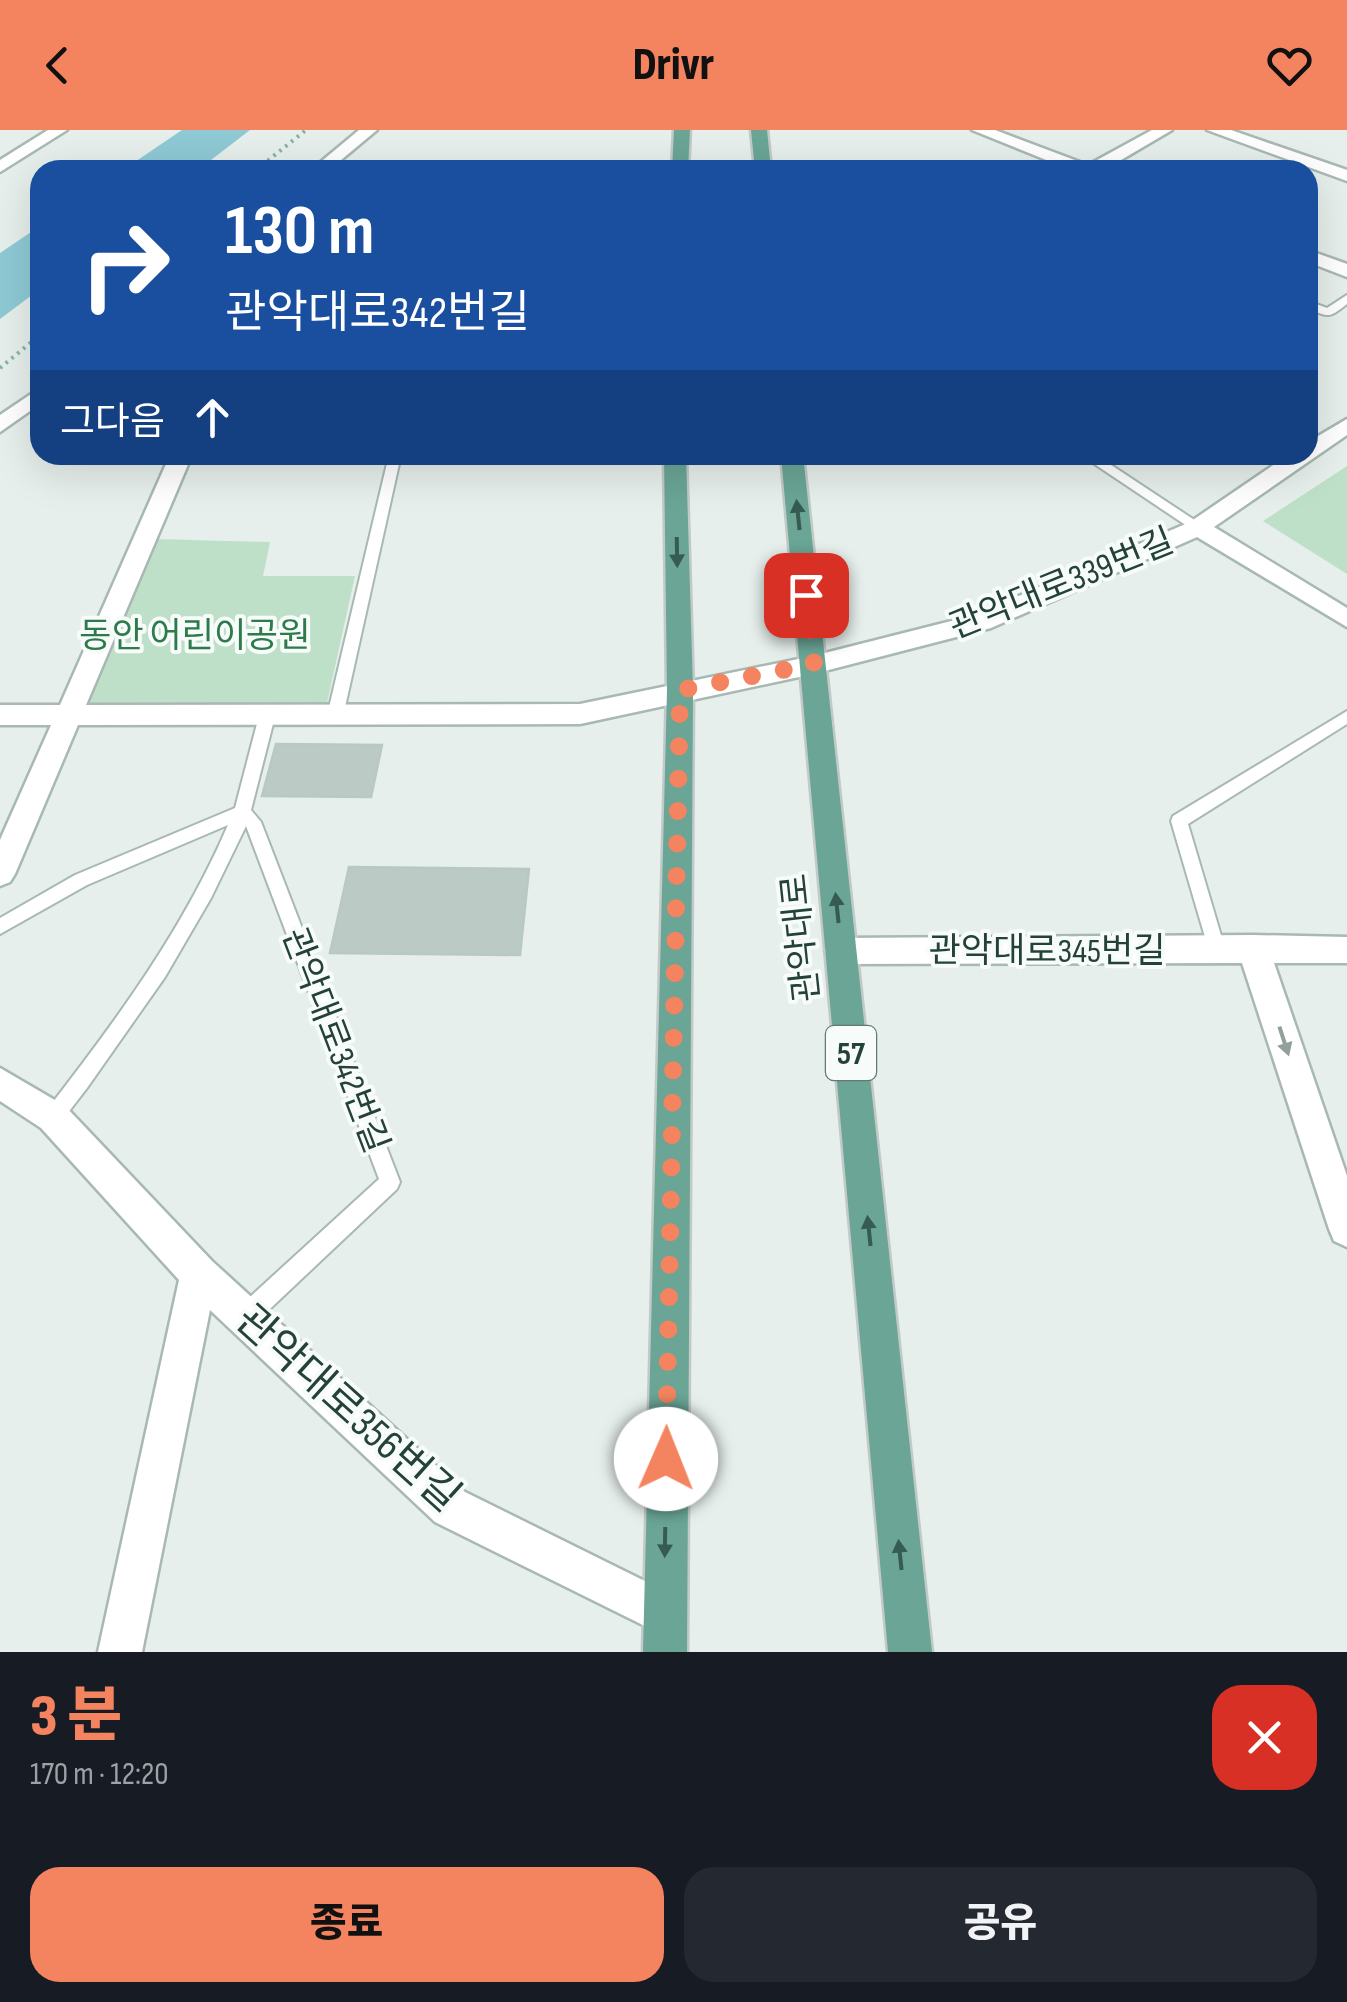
<!DOCTYPE html>
<html lang="ko">
<meta charset="utf-8">
<style>
:root{--surface:#171b24;--page:#242831;--text:#f1f3f6;--muted:#9ea1a6;--accent:#f4845f}
body{margin:0;font-family:"Sofia Sans Condensed","Noto Sans KR",sans-serif;background:var(--page);color:var(--text);height:100vh;display:flex;flex-direction:column;font-size:38px;white-space:nowrap}
*{box-sizing:border-box;margin:0}
p{font-size:32px;color:var(--muted)}
.icon{flex:none;width:55px;height:55px;fill:none;stroke:currentColor;stroke-width:2;stroke-linecap:round;stroke-linejoin:round}
.map{position:relative;height:1522px;overflow:hidden}
.sheet{display:flex;flex-direction:column;background:var(--surface);flex:1}
.sheet>*{flex:none}
.top-card{position:absolute;left:30px;top:30px;width:1288px;height:305px;border-radius:30px;box-shadow:0 10px 40px #0002;background:#1a4fa0;color:#fff;overflow:hidden}
.pin{position:absolute;display:grid;place-items:center;width:85px;height:85px;color:#fff;margin:-42px;border-radius:20px;box-shadow:0 5px 15px #0006}
.me{position:absolute;width:110px;margin:-55px;rotate:1deg;stroke-linejoin:round;filter:drop-shadow(0 0 8px #0008)}
.turn{display:flex;align-items:center;gap:35px;height:210px;padding:0 30px;font-size:45px}
.turn .icon{width:130px;height:130px;stroke-width:2.5}
.turn b{display:block;font-size:70px;line-height:85px}
.then{display:flex;align-items:center;height:95px;padding:0 30px;background:#0003;gap:20px;font-size:38px}
.round{display:grid;place-items:center;flex:none;width:105px;height:105px;border-radius:30px;background:var(--page)}
.summary{display:flex;align-items:center;justify-content:space-between;height:170px;padding:0 30px}
h1{font-size:60px;font-weight:800;line-height:75px;color:var(--accent)}
.cta{display:flex;gap:20px;margin-top:auto;padding:20px 30px}
.cta a{flex:1;height:115px;border-radius:30px;background:var(--accent);color:#111;font-size:40px;font-weight:800;line-height:115px;text-align:center}
.cta a+a{background:var(--page);color:var(--text)}
header{display:flex;justify-content:space-between;align-items:center;height:130px;padding:0 30px;background:var(--accent);color:#111;font-size:45px;font-weight:800}
.map>svg:first-child{display:block}
</style>
<header><svg class="icon" aria-label="back" viewBox="0 0 24 24"><path d="M15 5l-7 7 7 7"/></svg>Drivr<svg class="icon" aria-label="heart" viewBox="0 0 24 24"><path d="M12 20l-8-8c-3-5 5-10 8-4 3-6 11-1 8 4z"/></svg></header>
<div class="map">
<svg width="1347" height="1522" viewBox="0 0 1347 1522">
<rect width="100%" height="100%" fill="#e6efeb"/>
<g fill="#bfe0c8">
<path d="M1347,336v108l-84,-53z"/>
<path d="M155,409l115,3 -7,34h92l-28,127 -14,7 -223,-2 -8,-5z"/>
</g>
<g fill="#8ec9d4">
<path d="M182,0h68l-52,40h-75z"/>
<path d="M40,96v63l-40,30v-66z"/>
</g>
<g fill="#bbcac4" stroke="#b8c9c2" stroke-width="2.5">
<path d="M276,614l106,1 -11,52 -109,-1z"/>
<path d="M349,737l180,2 -9,86 -190,-2z"/>
</g>
<g fill="none" stroke-linecap="round" stroke-linejoin="round">
<defs>
<g id="service">
<path d="M1347,165v9c-18,14 -18,14 -39,4v-7l19,7z"/>
<path d="M389,325h12l-58,261 -8,6 -8,-6z"/>
<path d="M1081,325h15l109,72 -2,3h-10z"/>
<path d="M267,580l8,6 -24,94 10,12 139,360 -3,7 -141,133 -8,3 -8,-3 -3,-8 3,-8 139,-127 -133,-353 -35,72 -46,79 -78,111 -27,35 -7,3 -7,-3 -3,-6 3,-6c70,-90 137,-181 182,-286l-141,60 -87,49v-16l75,-43 160,-67 24,-92z"/>
<path d="M1347,581v13l-159,100 37,125 -3,5 -6,3 -6,-3 -39,-133 2,-5z"/>
</g>
<g id="minor">
<path d="M972,0h23l93,35 64,-35h20l-68,40h-33z"/>
<path d="M1207,0h24l116,40v11z"/>
<path d="M1308,120l39,14v13l-39,-15z"/>
<path d="M1347,289v16l-133,92 133,81v19l-150,-90 -206,91 -178,46 -233,50 -502,1 -63,149 -5,8 -10,4v-46l51,-115h-51v-20h60l110,-250h22l-106,250 494,-1 233,-48 162,-41 215,-93 98,-67h20v-13z"/>
<path d="M1253,805l94,2v26h-73l73,213v71l-13,-6 -5,-12 -87,-266 -401,1 -11,-4 -5,-9 5,-9 11,-4z"/>
<path d="M0,938l65,38 147,155 253,231 214,106 7,15 -7,15 -15,7 -15,-7 -214,-106 -225,-212 -68,342h-44l81,-372 -138,-152 -41,-27z"/>
</g>
<g id="tertiary">
<path d="M48,0h19l-67,42v-12z"/>
<path d="M359,0h18l-48,40h-18z"/>
<path d="M40,258v16l-40,28v-17z"/>
</g>
<g id="primary">
<path d="M674,0h16l-2,40h-16z"/>
<path d="M751,0h16l4,40h-16z"/>
<path d="M664,325h22l7,235 -6,962h-44l24,-962z"/>
<path d="M781,325h22l129,1197h-44z"/>
</g>
</defs>
<use href="#service" stroke="#a8b8b2" stroke-width="4"/>
<use href="#minor" stroke="#a8b8b2" stroke-width="5"/>
<use href="#tertiary" stroke="#a8b8b2" stroke-width="5"/>
<use href="#primary" stroke="#c2cac8" stroke-width="5"/>
<g stroke="#86b3a5" stroke-width="4" stroke-dasharray="2.5 5" stroke-linecap="butt">
<path d="M256,40l50,-40"/>
<path d="M0,238l40,-33"/>
</g>
<use href="#service" fill="#fff" fill-rule="evenodd"/>
<use href="#minor" fill="#fff" fill-rule="evenodd"/>
<use href="#tertiary" fill="#fff" fill-rule="evenodd"/>
<use href="#primary" fill="#6aa596" fill-rule="evenodd"/>
</g>
<defs><path id="oneway-solid" d="M-6-.8H1V-3.2L6.5 0L1 3.2V.8H-6Z" transform="scale(2.5)"/></defs>
<g fill="#365b51">
<use href="#oneway-solid" transform="translate(798 385) rotate(-96)"/>
<use href="#oneway-solid" transform="translate(677 422) rotate(89)"/>
<use href="#oneway-solid" transform="translate(837 778) rotate(-96)"/>
<use href="#oneway-solid" transform="translate(869 1101) rotate(-96)"/>
<use href="#oneway-solid" transform="translate(665 1412) rotate(91)"/>
<use href="#oneway-solid" transform="translate(900 1425) rotate(-96)"/>
</g>
<use fill="#92a09c" href="#oneway-solid" transform="translate(1284 911) rotate(72)"/>
<g fill="none" stroke-linecap="round" stroke-linejoin="round">
<path stroke="#f4845f" stroke-width="18" stroke-dasharray="0 32.4" d="M666,1329l14,-769 134,-26 -8,-69"/>
</g>
<g text-anchor="middle" stroke-width="8" stroke-linejoin="round" paint-order="stroke">
<rect fill="#f7fbf9" stroke="#637a73" stroke-width="2.5" x="826" y="896" width="50" height="54" rx="8"/>
<g font-size="32" font-weight="bold" fill="#24423a">
<text x="851" y="934">57</text>
</g>
<g font-size="35" fill="#24423a" stroke="#f7fbf9">
<text transform="translate(1061 453) rotate(-22)" y="12">관악대로339번길</text>
<text transform="translate(800 808) rotate(-96)" y="12">관악대로</text>
<text x="1047" y="832">관악대로345번길</text>
<text transform="translate(336 910) rotate(69)" y="12">관악대로342번길</text>
</g>
<g font-size="35" fill="#2d7a4b" stroke="#f7fbf9">
<text x="195" y="517">동안 어린이공원</text>
</g>
<g font-size="42" fill="#24423a" stroke="#f7fbf9">
<text transform="translate(349 1277) rotate(42)" y="15">관악대로356번길</text>
</g>
</g>
</svg>
<div class="pin" style="left:806px;top:465px;background:#d93025"><svg class="icon" aria-label="arrive" viewBox="0 0 24 24"><path d="M6 21V4h12l-3 4 3 4H6"/></svg></div>
<svg class="me" style="left:666px;top:1329px" viewBox="-20 -20 40 40"><circle r="19" fill="#fff"/><path d="M0-13L10 11 0 6-10 11z" fill="#f4845f"/></svg>
<div class="top-card">
<div class="turn"><svg class="icon" aria-label="right" viewBox="0 0 24 24"><path d="M7 20v-9h11M14 6l5 5-5 5"/></svg><div><b>130 m</b>관악대로342번길</div></div>
<div class="then">그다음<svg class="icon" aria-label="ahead" viewBox="0 0 24 24"><path d="M12 20V5M6 11l6-6 6 6"/></svg></div>
</div>
</div>
<section class="sheet">
<div class="summary"><div><h1>3 분</h1><p>170 m · 12:20</p></div><a class="round" style="background:#d93025;color:#fff"><svg class="icon" aria-label="close" viewBox="0 0 24 24"><path d="M6 6l12 12M18 6L6 18"/></svg></a></div>
<div class="cta"><a>종료</a><a>공유</a></div>
</section>
